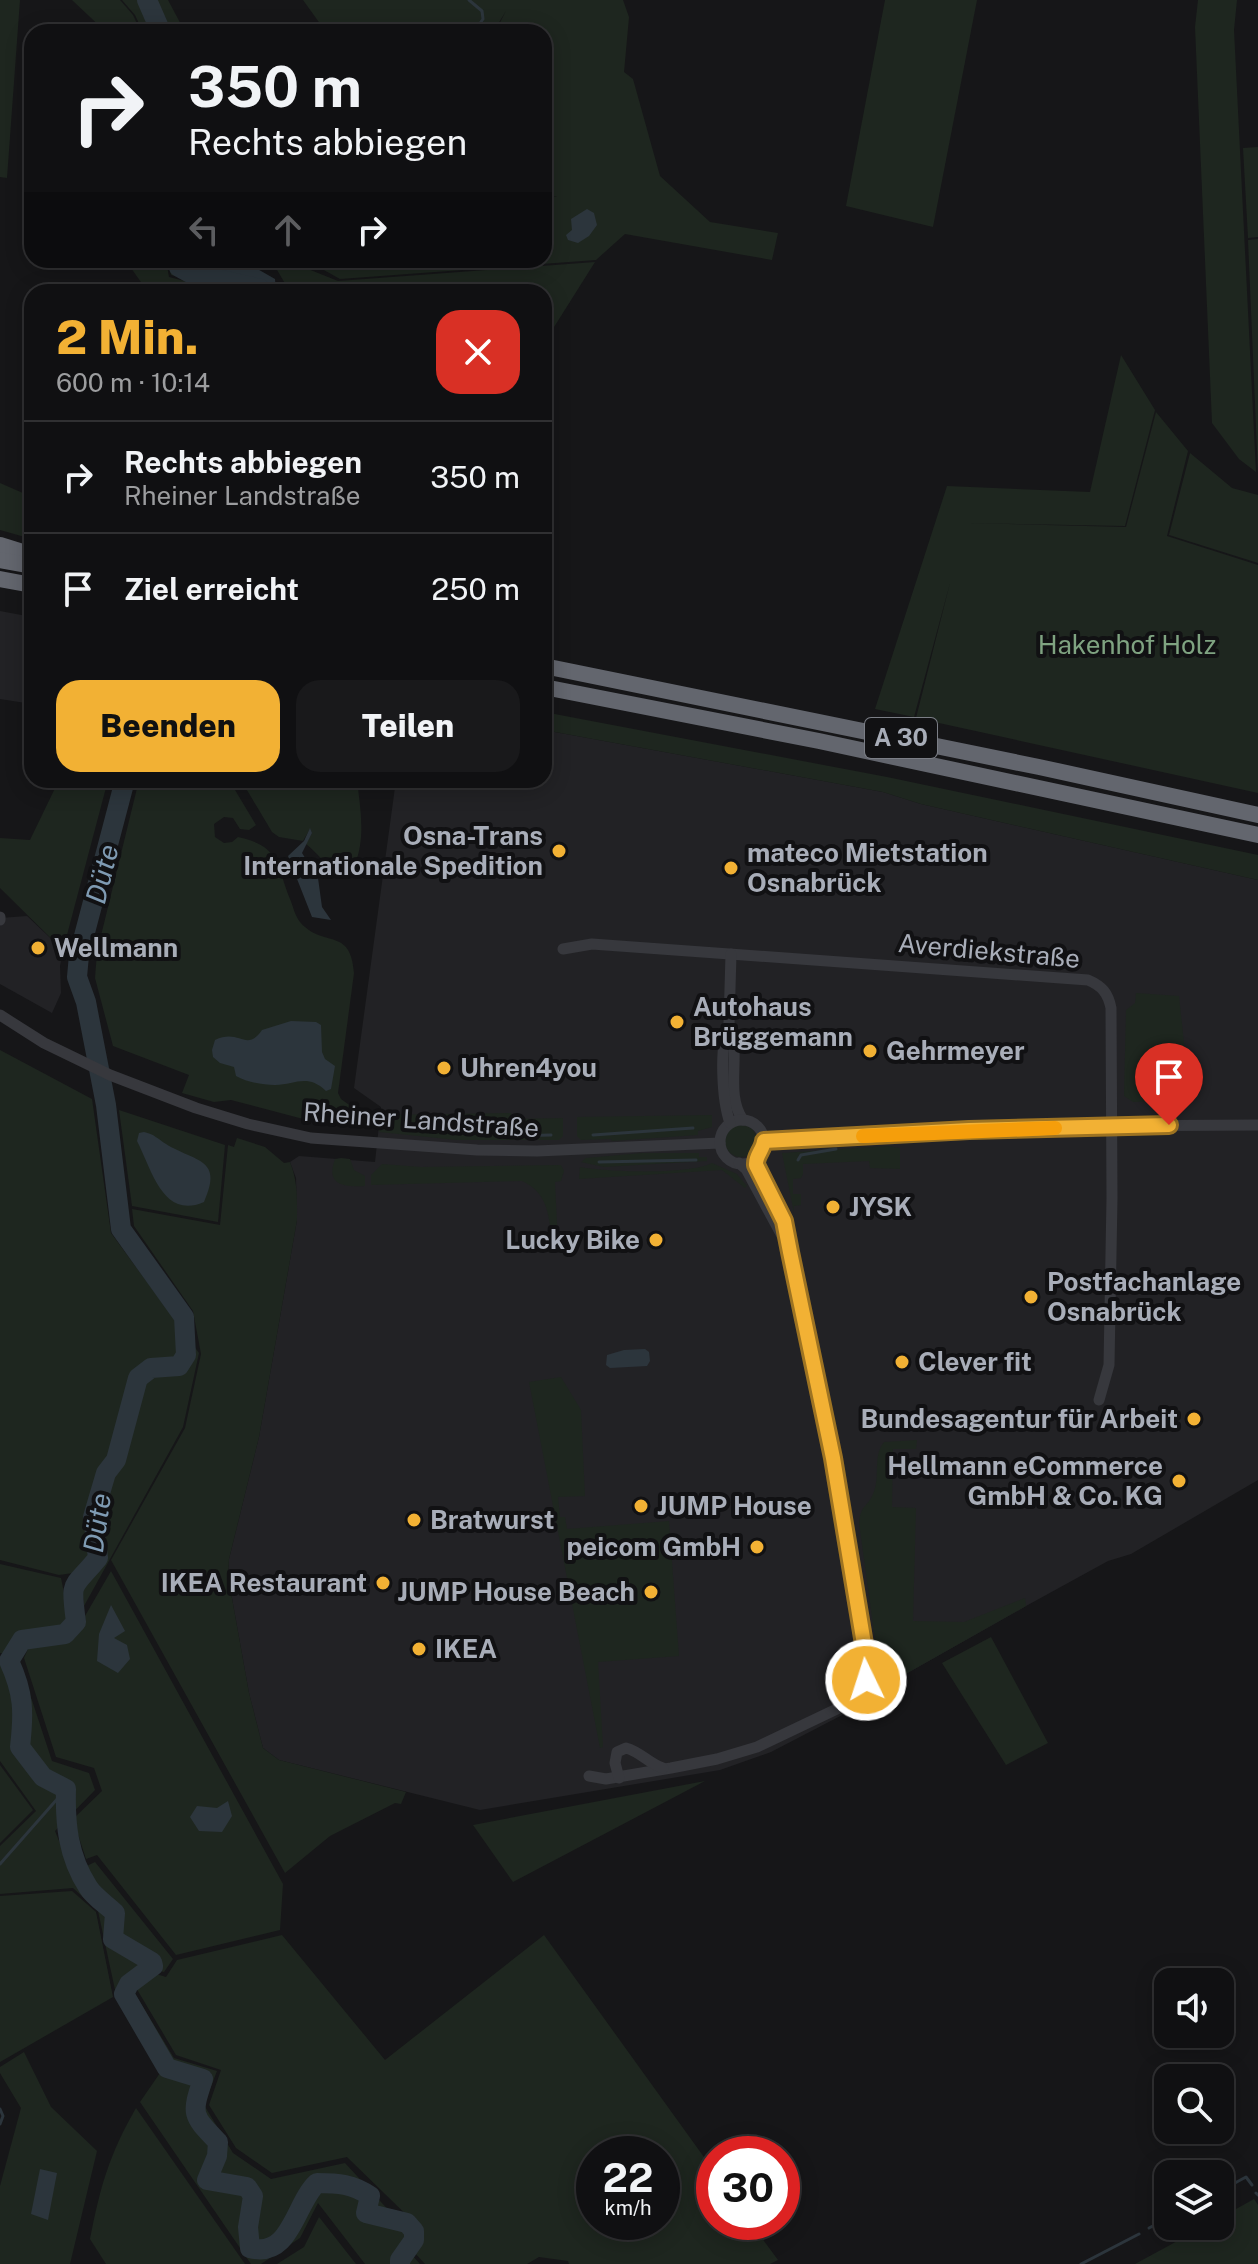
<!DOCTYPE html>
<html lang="de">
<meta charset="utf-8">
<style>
:root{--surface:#101012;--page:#19191b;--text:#f1f3f6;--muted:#9c9d9f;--line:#303032;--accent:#f2b134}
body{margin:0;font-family:"Public Sans",sans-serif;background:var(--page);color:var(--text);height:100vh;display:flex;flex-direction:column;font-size:30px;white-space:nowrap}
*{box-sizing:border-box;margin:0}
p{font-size:26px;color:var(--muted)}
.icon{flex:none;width:44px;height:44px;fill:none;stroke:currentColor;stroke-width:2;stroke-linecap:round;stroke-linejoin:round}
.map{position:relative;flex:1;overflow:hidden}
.side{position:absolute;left:24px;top:284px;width:528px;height:504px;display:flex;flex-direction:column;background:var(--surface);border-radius:24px;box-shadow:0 4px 20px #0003,0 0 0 2px var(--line)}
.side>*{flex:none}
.guide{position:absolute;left:24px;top:24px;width:528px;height:244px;border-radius:24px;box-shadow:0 4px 20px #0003,0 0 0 2px var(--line);background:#101012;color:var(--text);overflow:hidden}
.fabs{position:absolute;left:1154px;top:1968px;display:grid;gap:16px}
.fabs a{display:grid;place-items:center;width:80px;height:80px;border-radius:16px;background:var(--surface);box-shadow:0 4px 20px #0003,0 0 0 2px var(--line);font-size:40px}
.speed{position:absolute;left:576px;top:2136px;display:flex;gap:16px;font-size:40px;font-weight:700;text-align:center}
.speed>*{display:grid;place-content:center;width:104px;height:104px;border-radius:50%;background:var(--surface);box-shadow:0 4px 20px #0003,0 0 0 2px var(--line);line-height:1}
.speed small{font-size:20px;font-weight:400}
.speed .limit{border:12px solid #d22;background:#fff;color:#111}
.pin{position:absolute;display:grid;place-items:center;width:68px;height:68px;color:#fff;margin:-82px -34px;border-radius:50% 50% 50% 0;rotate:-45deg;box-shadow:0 0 8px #0007}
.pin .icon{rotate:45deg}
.me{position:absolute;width:88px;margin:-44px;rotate:356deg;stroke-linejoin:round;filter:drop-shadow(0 0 6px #0008)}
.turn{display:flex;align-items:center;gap:28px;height:168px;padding:0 32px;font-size:36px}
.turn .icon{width:104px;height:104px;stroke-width:2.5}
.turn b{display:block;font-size:56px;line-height:68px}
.lanes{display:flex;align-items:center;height:76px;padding:0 32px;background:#0003;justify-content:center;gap:40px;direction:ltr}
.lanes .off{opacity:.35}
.round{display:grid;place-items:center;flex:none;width:84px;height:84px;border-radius:24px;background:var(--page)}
.overview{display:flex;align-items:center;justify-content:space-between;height:136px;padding:0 32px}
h1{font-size:48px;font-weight:800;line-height:60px;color:var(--accent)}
.cta{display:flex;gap:16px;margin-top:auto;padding:16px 32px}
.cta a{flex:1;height:92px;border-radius:24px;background:var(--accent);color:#111;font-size:32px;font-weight:800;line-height:92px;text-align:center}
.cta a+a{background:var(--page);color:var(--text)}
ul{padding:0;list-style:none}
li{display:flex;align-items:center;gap:24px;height:112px;padding:0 32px;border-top:2px solid var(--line)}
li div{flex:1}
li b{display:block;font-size:30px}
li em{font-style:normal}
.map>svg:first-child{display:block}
</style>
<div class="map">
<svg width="1258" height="2264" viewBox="0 0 1258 2264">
<rect width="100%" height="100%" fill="#161618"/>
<g fill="#222225">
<path d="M0,611l32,6v87l-32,-5z"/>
<path d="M544,730l339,62 38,12 337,76v600l-127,74 -23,7 -82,45 -138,78 -40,28 -77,40 -51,18 -240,40 -201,-50 -16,-12 -14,-55 -21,-117 1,-17 30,-122 38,-217 -1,-42 -6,-16 9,-6 76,6 6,-55 -27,-19 42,-308h148z"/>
<path d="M27,916l36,34 -3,16 1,27 -9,20 -52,-29v-66z"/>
</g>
<g fill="#1e261f" fill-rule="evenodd">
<path d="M0,0h20l-13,178 -7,-1z"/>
<path d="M72,0h48l13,15 8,17h-35z"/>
<path d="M122,0h46l17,32h-42l-8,-17z"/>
<path d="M303,0h320l6,17 -5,55 9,7 27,97 50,46 68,11 -6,27 -147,-26 -29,26 -256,19 -34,-19h238v-59l13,-5 -13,3v-167h-49l11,-21 -13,21h-167z"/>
<path d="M885,0h92l-44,227 -87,-21z"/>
<path d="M1198,0h39l-3,30 22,442 -17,-13 -27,-36 -17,-396z"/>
<path d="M1258,147v90l-10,1 -5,-90z"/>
<path d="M1258,239v235l-10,-234z"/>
<path d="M131,260h35l3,17 59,15h-80l-17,-24z"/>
<path d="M167,260h82l-20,29 -58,-14z"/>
<path d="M595,262l-51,81v-51h-254l-17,-29 25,2 40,16z"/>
<path d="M1121,355l34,55 -30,116 -160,-3 161,4 30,-115 32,39 -21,85 91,29v228l-342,-75 34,-135 -36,134 -39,-8 72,-223 143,6z"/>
<path d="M1190,453l42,35 26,7v68l-89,-28z"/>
<path d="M0,483l32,14v42l-32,-9z"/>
<path d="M544,712l343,65 371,78v25l-337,-76 -38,-12 -339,-62z"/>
<path d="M59,780h49l-45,170 -63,-62v-50l30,2z"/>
<path d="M139,780h90l27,45 -7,5 -9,-1 -7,-11 -9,-1 -10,7 1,13 9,6 8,-1 6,-5c41,9 38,26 52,62 3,7 5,17 10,23 23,27 51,4 54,51l-16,120 3,6 18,13v12l-52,-4 -76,-20 -17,2 -32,-9 7,-18 -76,-29 -18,-68 2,-26z"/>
<path d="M241,780h116c3,27 9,57 -2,84l-18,6c-13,-5 -19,-17 -31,-26l6,-11 -2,-4 -7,12 -24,-4 -7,-5z"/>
<path d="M1136,993l43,3 11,103 -57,3 -9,-6 2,-86 9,-7z"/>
<path d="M0,1050l92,49 19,134 88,120 -16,74 -99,179 -4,-34 -21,3 -59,-15z"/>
<path d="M119,1110l106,35 -7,77 -86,-16z"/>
<path d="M511,1113v6l52,-1v18l-4,4h-102l-78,-8 3,-17z"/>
<path d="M712,1115v12l-14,4v4l-86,6 -1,-2 -30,1 -4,-4v-19z"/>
<circle cx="741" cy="1141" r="16"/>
<path d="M237,1138l28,9 19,16 6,-1c8,20 7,37 7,58l-38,217 -30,122 -1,17 21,117 14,55 16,12 127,32 -5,12 -6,-1 -65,33 -45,37 -174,-313 74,-132 16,-74 -8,-43 -59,-85 -2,-17 88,16 8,-80 6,2z"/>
<path d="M888,1146l12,2v21l-30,-1 -1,-7 -66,3v10l-2,4 -8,1v15h8v11l-7,1v7l-12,-60z"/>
<path d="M642,1153h57v4h8v4l-103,6 -23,-5 5,-4z"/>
<path d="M341,1158l9,1 4,11 11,6v10c-20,1 -40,0 -30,-27z"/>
<path d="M712,1163l25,11 10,12 -2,2 -23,-18 -143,9 1,-12c26,5 109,8 132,-4z"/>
<path d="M382,1164l39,3 140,-2 3,6 -3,10 -6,1 3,62h-5c-5,-27 -3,-50 -31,-63l-151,4v-10z"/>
<path d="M561,1377l20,33 4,86 -27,1 2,20h5l2,12 102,-8 10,135 -81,6 5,85 -3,1 -71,-366z"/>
<path d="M917,1440l-1,9h-23l-1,58 24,1 -3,113 51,1 61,-24 1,8 -138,78 -7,-1 -22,-160c2,-19 8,-15 14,-29 8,-17 -1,-37 11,-52z"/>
<path d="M0,1564l61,14 8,40 -6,8 -46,6 -12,22 -5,-1z"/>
<path d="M111,1571l172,313 -3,46 -104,25 -79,-100 -11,4 -13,-40 29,-28 -8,-23 -38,-11 -32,-99 5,-11 41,-5z"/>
<path d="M991,1637l57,106 -42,22 -64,-102z"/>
<path d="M0,1658l20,6 32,97 37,12 6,17 -40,41 17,42 23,-11 78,97 -9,13 -22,-6 -16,13 48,79 43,13 -13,34 29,48 38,26 74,-16 60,65 4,9 -6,8 17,19h-55l-47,-61 -18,35 -39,26h-10l-111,-162 20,-29 -43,-74 -19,-88 -25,-23 -73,6v-48l36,-35 -36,-50z"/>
<path d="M0,1765l33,45 -33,33z"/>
<path d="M705,1781l-192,101 -40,-57z"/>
<path d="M72,1891l24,21 17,85 -113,65v-166z"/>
<path d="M282,1935l103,125 159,-125 170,236v51h36l28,38 -8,4h-201l-1,-3 -29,-4 -12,7h-102l-11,-12 7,-11 1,-11 -75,-73 -75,16 -36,-25 -27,-43 12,-35 -45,-15 -41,-69 18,-13 13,4 11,-17zM594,2154h68v68h-68z"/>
<path d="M24,2052l27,55 46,44 -27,113h-70v-78l21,-78 -21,-35v-6z"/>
<path d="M136,2108l109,156h-139l-16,-25c10,-52 19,-84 46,-131z"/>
<path d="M1254,2199l4,6v59h-123l70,-38h15v-8z"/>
<path d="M319,2217l37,47h-79l27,-17z"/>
</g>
<g fill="#2c353c">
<path d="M587,209l7,4 3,12 -8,11 -11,7 -10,-3 -2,-5 6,-5 -1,-11z"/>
<path d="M175,260h19l41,10 19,-3 21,12 1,13c-20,0 -19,-7 -35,-11 -21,-5 -50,-6 -66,-21z"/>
<path d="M310,828l2,5 -10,20 16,25 4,29 9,13 -19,-3 -24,-61 16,-15z"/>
<path d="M291,1021l25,1 5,3 1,27 3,7 10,7 -4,23 -5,2c-19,-18 -31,-6 -51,-6 -13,0 -28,-3 -39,-9l-2,-9 -14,-4 -7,-6 -1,-7 3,-10c25,-12 31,13 47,-10z"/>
<path d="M144,1132c10,2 14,7 22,12 29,18 58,14 38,58 -41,18 -52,-32 -67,-61l2,-8z"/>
<path d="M645,1349l4,3 1,9 -3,5 -37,2 -4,-3 1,-10 17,-5z"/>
<path d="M111,1605l14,26 -11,7 13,7 3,14 -12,14 -21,-12 2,-27z"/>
<path d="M228,1801l4,15 -10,16 -23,-1 -9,-14 7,-11 20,2z"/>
<path d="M40,2169l17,4 -9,47 -17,-6z"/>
</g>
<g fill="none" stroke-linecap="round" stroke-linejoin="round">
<g stroke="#2c353c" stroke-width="3">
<path d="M469,0l13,11 1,8 -9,13"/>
<path d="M593,1135l100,-7"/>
<path d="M512,1136l39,-1"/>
<path d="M798,1160l3,-5 35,-6"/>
<path d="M599,1162l97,-2"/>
<path d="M0,1864l66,-75"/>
<path d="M0,2109l3,7 -3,8"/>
<path d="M1220,2191l26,-14 6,8"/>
<path d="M1256,2193l2,2"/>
<path d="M1149,2228l19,-10"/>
<path d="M1081,2264l58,-30"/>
</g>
<g stroke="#2c353c" stroke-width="20">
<path d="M147,0l14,32"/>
<path d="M178,260l1,7 11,6 71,16 2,3"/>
<path d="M125,780l-46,175 -2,22 9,25 20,103 15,124 63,88 2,38 -7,11 -28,2 -13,10 -22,82 -10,13 -13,44 5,41c-26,32 -28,20 -22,64l-11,12 -43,6 -13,21c15,33 15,51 11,86l23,30 23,12c-1,35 2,67 22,98 6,10 19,18 27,26l-2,26 39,23 1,4 -24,18 -5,10 43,74 36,11c-12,36 -11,36 15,63l-1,14 -10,24 40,7 6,9 -5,31 2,21c41,11 45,-45 67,-65 21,0 36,1 53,13l-4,17 41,10 7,8v9l-14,20v4"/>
</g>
<g stroke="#37383d" stroke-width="11">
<path d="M0,917v3"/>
<path d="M563,949l29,-5 496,36c14,6 20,13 23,28l1,190 -3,167 -10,35"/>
<path d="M0,1015l44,28 66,32 86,33 52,16 63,14 166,12 60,1 183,-8"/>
<path d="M729,1024c13,30 -5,69 14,96"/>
<circle cx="742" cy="1142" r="22"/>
<path d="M730,1123c-8,-23 -11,-77 -1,-99l2,-70"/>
<path d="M764,1141l318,-15 176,-1"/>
<path d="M739,1163l7,6 41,76"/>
<path d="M589,1776l17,3 65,-11 46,-9 40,-12 84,-40 16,-11 9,-16 1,-18 -34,-204 -43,-206 -2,-21 -27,-54 -5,-18"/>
<path d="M619,1778l-4,-15 2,-11 9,-4c15,4 23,16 37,20"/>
</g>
<g stroke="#63666e" stroke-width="16">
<path d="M0,545l32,10"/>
<path d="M0,560l32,6"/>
<path d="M0,579l32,6"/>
<path d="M544,666l495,101 219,48"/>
<path d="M544,687l275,54 439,94"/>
</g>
</g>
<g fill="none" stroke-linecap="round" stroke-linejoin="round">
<defs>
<path id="route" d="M866,1680l1,-18 -34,-204 -43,-206 -6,-31 -28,-56c-1,-9 7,-15 8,-24l205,-11 200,-5"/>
</defs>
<use href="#route" stroke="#9d7322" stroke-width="20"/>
<use href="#route" stroke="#f2b134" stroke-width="14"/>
<path stroke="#f59e0b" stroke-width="14" d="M863,1136l192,-8"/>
</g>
<g fill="#f2b134" stroke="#111113" stroke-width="3">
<circle cx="559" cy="851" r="8"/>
<circle cx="731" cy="868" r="8"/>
<circle cx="38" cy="948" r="8"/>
<circle cx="677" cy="1022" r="8"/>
<circle cx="870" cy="1051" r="8"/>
<circle cx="444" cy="1068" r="8"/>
<circle cx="833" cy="1207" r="8"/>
<circle cx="656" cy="1240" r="8"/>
<circle cx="1031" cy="1297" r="8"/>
<circle cx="902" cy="1362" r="8"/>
<circle cx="1194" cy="1419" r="8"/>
<circle cx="1179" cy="1481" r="8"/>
<circle cx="641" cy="1506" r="8"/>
<circle cx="414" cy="1520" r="8"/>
<circle cx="757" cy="1547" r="8"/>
<circle cx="383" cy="1583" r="8"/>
<circle cx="651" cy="1592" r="8"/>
<circle cx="419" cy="1649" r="8"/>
</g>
<g text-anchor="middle" stroke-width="8" stroke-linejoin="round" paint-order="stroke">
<rect fill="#111113" stroke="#7b7e86" stroke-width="2" x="865" y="718" width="72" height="40" rx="6"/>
<g font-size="24" font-weight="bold" fill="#a8adb8">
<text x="901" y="746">A 30</text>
</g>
<g font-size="26" fill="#7fa381" stroke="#111113">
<text x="1127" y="654">Hakenhof Holz</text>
</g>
<g font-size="26" font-weight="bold" fill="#a8adb8" stroke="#111113" text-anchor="start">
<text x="543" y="845" text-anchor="end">Osna-Trans<tspan x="543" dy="30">Internationale Spedition</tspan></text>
<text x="747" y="862">mateco Mietstation<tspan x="747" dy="30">Osnabrück</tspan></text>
<text x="54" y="957">Wellmann</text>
<text x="693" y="1016">Autohaus<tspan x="693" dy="30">Brüggemann</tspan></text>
<text x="886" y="1060">Gehrmeyer</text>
<text x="460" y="1077">Uhren4you</text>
<text x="849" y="1216">JYSK</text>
<text x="640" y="1249" text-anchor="end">Lucky Bike</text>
<text x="1047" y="1291">Postfachanlage<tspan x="1047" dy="30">Osnabrück</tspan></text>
<text x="918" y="1371">Clever fit</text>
<text x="1178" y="1428" text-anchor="end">Bundesagentur für Arbeit</text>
<text x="1163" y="1475" text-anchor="end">Hellmann eCommerce<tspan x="1163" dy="30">GmbH &amp; Co. KG</tspan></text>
<text x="657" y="1515">JUMP House</text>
<text x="430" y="1529">Bratwurst</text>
<text x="741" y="1556" text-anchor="end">peicom GmbH</text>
<text x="367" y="1592" text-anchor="end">IKEA Restaurant</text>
<text x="635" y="1601" text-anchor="end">JUMP House Beach</text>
<text x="435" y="1658">IKEA</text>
</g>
<g font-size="26" fill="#a8adb8" stroke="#111113">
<text transform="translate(989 951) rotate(5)" y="9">Averdiekstraße</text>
<text transform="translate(421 1120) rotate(4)" y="9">Rheiner Landstraße</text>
</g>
<g font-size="28" font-style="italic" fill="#7f9bb3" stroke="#111113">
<text transform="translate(102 874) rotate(-76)" y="10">Düte</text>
<text transform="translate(97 1523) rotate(-82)" y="10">Düte</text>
</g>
</g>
</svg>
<div class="fabs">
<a><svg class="icon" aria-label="sound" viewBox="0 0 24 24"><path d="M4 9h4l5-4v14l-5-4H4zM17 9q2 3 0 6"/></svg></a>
<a><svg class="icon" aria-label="search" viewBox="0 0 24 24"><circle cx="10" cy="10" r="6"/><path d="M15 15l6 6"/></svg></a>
<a><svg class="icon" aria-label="layers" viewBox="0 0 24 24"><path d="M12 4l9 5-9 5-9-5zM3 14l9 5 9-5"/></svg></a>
</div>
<div class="speed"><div>22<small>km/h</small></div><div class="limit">30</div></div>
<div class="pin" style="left:1169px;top:1125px;background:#d93025"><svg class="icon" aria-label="arrive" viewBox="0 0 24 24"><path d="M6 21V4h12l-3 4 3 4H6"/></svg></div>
<svg class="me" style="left:866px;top:1680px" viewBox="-20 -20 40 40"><circle r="17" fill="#f2b134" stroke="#fff" stroke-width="3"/><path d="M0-11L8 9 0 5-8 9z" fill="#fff"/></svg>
<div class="guide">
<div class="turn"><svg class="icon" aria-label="right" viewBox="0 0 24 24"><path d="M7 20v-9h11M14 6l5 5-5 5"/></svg><div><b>350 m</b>Rechts abbiegen</div></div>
<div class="lanes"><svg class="icon off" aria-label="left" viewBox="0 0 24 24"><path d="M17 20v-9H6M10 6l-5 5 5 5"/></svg><svg class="icon off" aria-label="ahead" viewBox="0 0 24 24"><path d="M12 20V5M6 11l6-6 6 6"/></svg><svg class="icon" aria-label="right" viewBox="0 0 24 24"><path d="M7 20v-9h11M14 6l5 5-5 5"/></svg></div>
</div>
<section class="side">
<div class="overview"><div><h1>2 Min.</h1><p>600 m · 10:14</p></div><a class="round" style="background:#d93025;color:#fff"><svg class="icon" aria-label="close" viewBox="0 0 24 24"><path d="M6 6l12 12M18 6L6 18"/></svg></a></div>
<ul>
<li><svg class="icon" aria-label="right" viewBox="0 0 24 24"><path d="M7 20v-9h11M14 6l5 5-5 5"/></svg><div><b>Rechts abbiegen</b><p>Rheiner Landstraße</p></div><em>350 m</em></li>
<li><svg class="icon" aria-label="arrive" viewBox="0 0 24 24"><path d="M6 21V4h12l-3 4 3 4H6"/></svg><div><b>Ziel erreicht</b></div><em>250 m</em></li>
</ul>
<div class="cta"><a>Beenden</a><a>Teilen</a></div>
</section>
</div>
